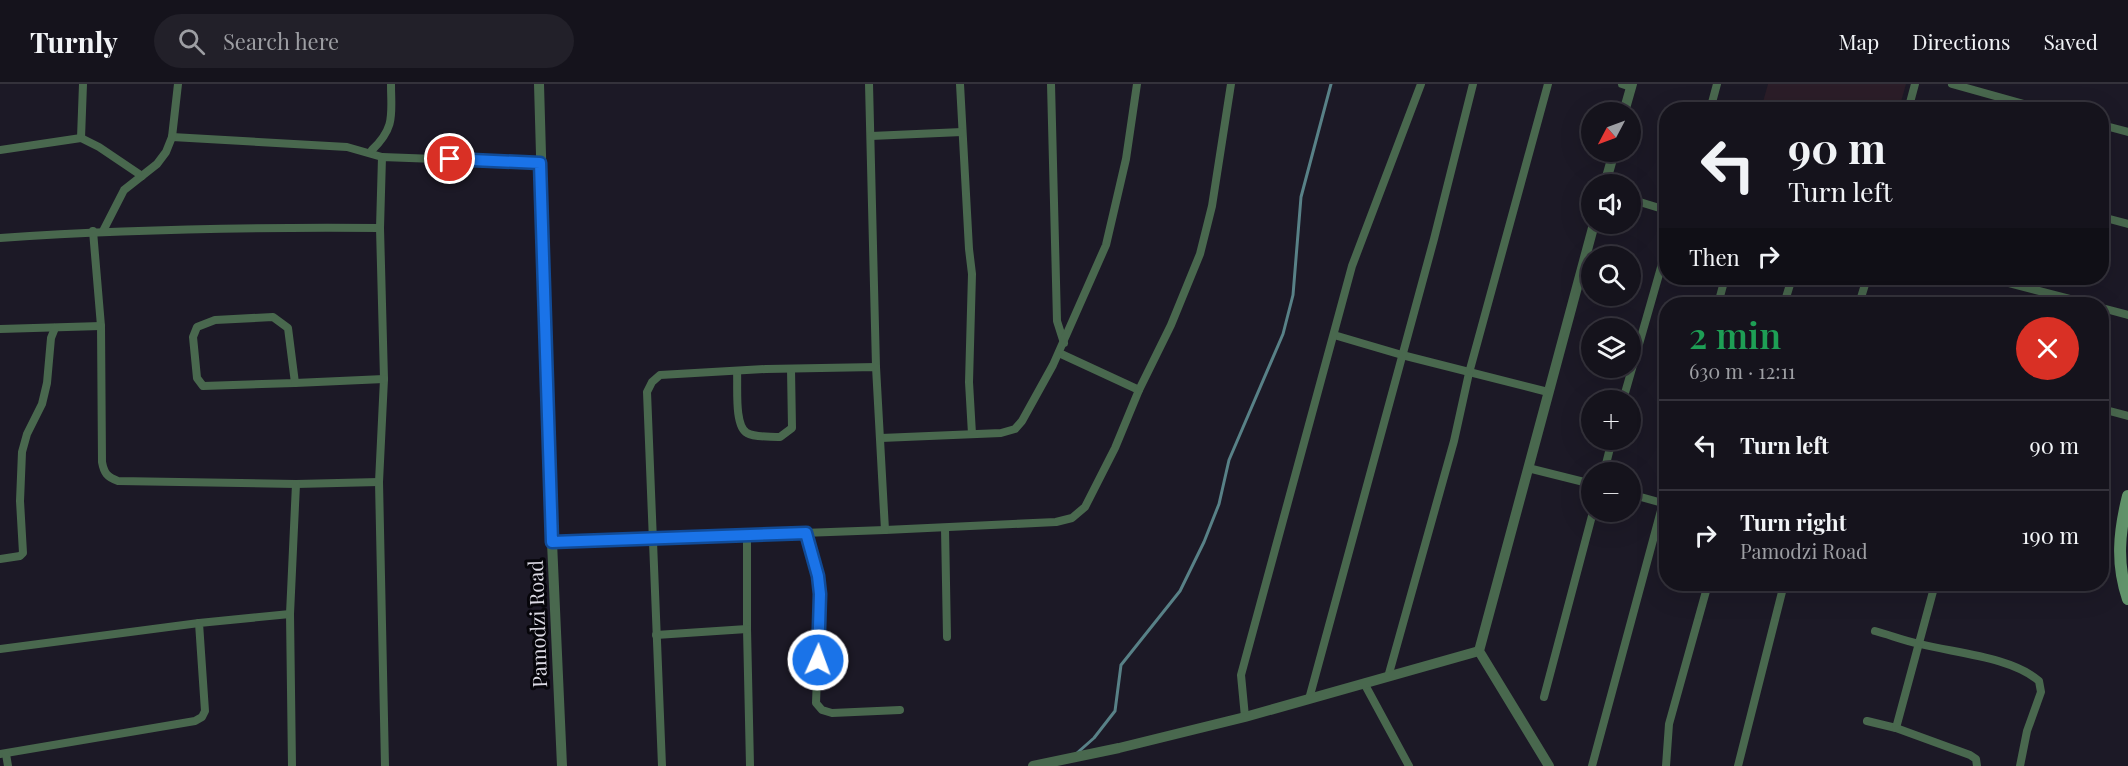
<!DOCTYPE html>
<meta charset="utf-8">
<style>
:root{--surface:#15131c;--page:#222029;--text:#f1f3f6;--muted:#9d9ea3;--line:#34323b}
body{margin:0;font-family:"Playfair Display",serif;background:var(--page);color:var(--text);height:100vh;display:flex;flex-direction:column;font-size:22px;white-space:nowrap}
*{box-sizing:border-box;margin:0}
p{font-size:20px;color:var(--muted)}
.icon{flex:none;width:33px;height:33px;fill:none;stroke:currentColor;stroke-width:2;stroke-linecap:round;stroke-linejoin:round}
.map{position:relative;flex:1;overflow:hidden}
.details{position:absolute;left:1659px;top:213px;width:450px;height:294px;display:flex;flex-direction:column;background:var(--surface);border-radius:24px;box-shadow:0 6px 24px #0002,0 0 0 2px var(--line)}
.details>*{flex:none}
.top-card{position:absolute;left:1659px;top:18px;width:450px;height:183px;border-radius:24px;box-shadow:0 6px 24px #0002,0 0 0 2px var(--line);background:#15131c;color:var(--text);overflow:hidden}
.needle{width:39px;rotate:229deg}
.controls{position:absolute;left:1581px;top:18px;display:grid;gap:12px}
.controls a{display:grid;place-items:center;width:60px;height:60px;border-radius:50%;background:var(--surface);box-shadow:0 6px 24px #0002,0 0 0 2px var(--line);font-size:30px}
.pin{position:absolute;display:grid;place-items:center;width:51px;height:51px;color:#fff;margin:-26px;border:3px solid #fff;border-radius:50%;box-shadow:0 2px 6px #0007}
.me{position:absolute;width:66px;margin:-33px;rotate:2deg;stroke-linejoin:round;filter:drop-shadow(0 0 4px #0008)}
.turn{display:flex;align-items:center;gap:21px;height:126px;padding:0 30px;font-size:27px}
.turn .icon{width:78px;height:78px;stroke-width:2.5}
.turn b{display:block;font-size:42px;line-height:51px}
.then{display:flex;align-items:center;height:57px;padding:0 30px;background:#0003;gap:12px;font-size:22px}
.round{display:grid;place-items:center;flex:none;width:63px;height:63px;border-radius:32px;background:var(--page)}
.head{display:flex;align-items:center;justify-content:space-between;height:102px;padding:0 30px}
h1{font-size:36px;font-weight:600;line-height:45px;color:#1e9e55}
ul{padding:0;list-style:none}
li{display:flex;align-items:center;gap:18px;height:90px;padding:0 30px;border-top:2px solid var(--line)}
li div{flex:1}
li b{display:block;font-size:22px}
li em{font-style:normal}
header{display:flex;align-items:center;gap:36px;box-sizing:border-box;height:84px;padding:0 30px;background:var(--surface);border-bottom:2px solid var(--line)}
header strong{font-size:28px}
nav{display:flex;gap:33px;margin-inline-start:auto;font-size:21px}
.search{width:420px;height:54px;background:var(--page);display:flex;align-items:center;gap:15px;box-sizing:border-box;padding:0 21px;border-radius:33px;color:var(--muted);font-size:22px}
.map>svg:first-child{display:block}
</style>
<header>
<strong>Turnly</strong>
<div class="search"><svg class="icon" aria-label="search" viewBox="0 0 24 24"><circle cx="10" cy="10" r="6"/><path d="M15 15l6 6"/></svg>Search here</div>
<nav><a>Map</a><a>Directions</a><a>Saved</a></nav>
</header>
<div class="map">
<svg width="2128" height="682" viewBox="0 0 2128 682">
<rect width="100%" height="100%" fill="#1c1926"/>
<path fill="#2b1d28" d="M1768,0h138l-7,25h-138z"/>
<g fill="none" stroke-linecap="round" stroke-linejoin="round">
<path stroke="#588187" stroke-width="3" d="M1077,669l17,-15 21,-27 6,-46 59,-74 24,-49 15,-38 10,-44 54,-126 10,-39 8,-98 30,-113"/>
<g stroke="#49684e" stroke-width="8">
<path d="M869,0l7,283"/>
<path d="M960,0l9,165 3,25 -3,108 3,52"/>
<path d="M1051,0l6,237 7,22"/>
<path d="M1622,0l9,3"/>
<path d="M1952,0l93,26"/>
<path d="M1710,26l7,-26"/>
<path d="M1908,26l7,-26"/>
<path d="M2102,41l26,7"/>
<path d="M871,52l91,-4"/>
<path d="M172,53l175,10 35,10"/>
<path d="M81,54l2,-54"/>
<path d="M0,66l81,-12 18,9 43,29"/>
<path d="M372,66c24,-23 19,-36 19,-66"/>
<path d="M1630,115l36,11"/>
<path d="M2102,133l26,7"/>
<path d="M380,144l2,-71 158,6"/>
<path d="M93,147l8,95 1,136c2,11 5,15 16,19l178,3 83,-2"/>
<path d="M103,147l21,-41 33,-26 9,-12 6,-15 6,-53"/>
<path d="M0,154c128,-9 252,-11 380,-10l4,151 -5,103 6,284"/>
<path d="M1989,194l101,26"/>
<path d="M1718,220l7,-26"/>
<path d="M1784,220l8,-26"/>
<path d="M1859,220l8,-26"/>
<path d="M2102,224l26,7"/>
<path d="M273,233l15,11 7,55 -92,3 -6,-8 -4,-41 4,-10 18,-7z"/>
<path d="M0,245l101,-3"/>
<path d="M1334,251l68,20 146,37"/>
<path d="M1059,269l80,37"/>
<path d="M737,288c1,14 -3,54 10,61 8,5 24,3 33,4l12,-9 -1,-59"/>
<path d="M295,299l89,-4"/>
<path d="M1623,316l43,-150"/>
<path d="M2102,325l26,7"/>
<path d="M881,354l120,-5 14,-4 7,-8 31,-56 53,-120 20,-86 11,-75"/>
<path d="M1528,384l64,16"/>
<path d="M1604,388l8,-32"/>
<path d="M1630,410l36,10"/>
<path d="M945,444l2,109"/>
<path d="M806,449l12,43 2,19 -4,108 6,7 10,3 68,-3"/>
<path d="M747,451v94l3,137"/>
<path d="M552,458l333,-12 171,-8 16,-4 13,-11 30,-59 24,-58 32,-65 29,-71 12,-48 19,-122"/>
<path d="M0,475l20,-3 3,-3 -3,-52 2,-49 5,-18 15,-30 5,-21 4,-45 4,-10"/>
<path d="M2045,500l8,2"/>
<path d="M1875,547c15,4 30,10 45,13 35,9 92,13 119,37l2,11 -14,39 -7,35"/>
<path d="M656,551l91,-6"/>
<path d="M0,565l199,-26"/>
<path d="M1388,593l66,-236 15,-68 79,-289"/>
<path d="M1364,599l45,83"/>
<path d="M1544,613l49,-185"/>
<path d="M1309,615l125,-460 39,-155"/>
<path d="M1245,633l-4,-42 111,-409 69,-182"/>
<path d="M1867,637l29,7 74,27 6,4 1,7"/>
<path d="M1896,644l39,-144"/>
<path d="M0,670l195,-33 7,-4 3,-6 -6,-88 91,-9"/>
<path d="M6,670l2,12"/>
<path d="M292,682l-2,-152 6,-130"/>
<path d="M662,682l-15,-374 5,-10 8,-7 106,-6 110,-2 9,163"/>
<path d="M1592,682l74,-274"/>
<path d="M1666,682l3,-42 39,-140"/>
<path d="M1738,682l46,-182"/>
</g>
<g stroke="#49684e" stroke-width="10">
<path d="M539,0l13,458 10,224"/>
<path d="M1624,28l8,-28"/>
<path d="M1605,100l9,-32"/>
<path d="M1033,682l86,-18 126,-31 234,-66"/>
<path d="M1549,682l-70,-115 115,-427"/>
</g>
<path stroke="#62946b" stroke-width="12" d="M2128,412c-9,36 -12,68 0,103"/>
</g>
<g fill="none" stroke-linecap="round" stroke-linejoin="round">
<defs>
<path id="route" d="M450,75l90,4 12,379 254,-9 12,43 2,18 -2,66"/>
</defs>
<use href="#route" stroke="#114b97" stroke-width="15"/>
<use href="#route" stroke="#1a73e8" stroke-width="10"/>
</g>
<g text-anchor="middle" stroke-width="6" stroke-linejoin="round" paint-order="stroke">
<g font-size="20" fill="#dcdae4" stroke="#06050a">
<text transform="translate(538 540) rotate(-92)" y="7">Pamodzi Road</text>
</g>
</g>
</svg>
<div class="controls">
<a><svg class="needle" viewBox="-14 -14 28 28"><path d="M0-13l5 13h-10z" fill="#e53935"/><path d="M0 13l5-13h-10z" fill="#9d9ea3"/></svg></a>
<a><svg class="icon" aria-label="sound" viewBox="0 0 24 24"><path d="M4 9h4l5-4v14l-5-4H4zM17 9q2 3 0 6"/></svg></a>
<a><svg class="icon" aria-label="search" viewBox="0 0 24 24"><circle cx="10" cy="10" r="6"/><path d="M15 15l6 6"/></svg></a>
<a><svg class="icon" aria-label="layers" viewBox="0 0 24 24"><path d="M12 4l9 5-9 5-9-5zM3 14l9 5 9-5"/></svg></a>
<a>+</a>
<a>−</a>
</div>
<div class="pin" style="left:450px;top:75px;background:#d93025"><svg class="icon" aria-label="arrive" viewBox="0 0 24 24"><path d="M6 21V4h12l-3 4 3 4H6"/></svg></div>
<svg class="me" style="left:818px;top:576px" viewBox="-20 -20 40 40"><circle r="17" fill="#1a73e8" stroke="#fff" stroke-width="3"/><path d="M0-11L8 9 0 5-8 9z" fill="#fff"/></svg>
<div class="top-card">
<div class="turn"><svg class="icon" aria-label="left" viewBox="0 0 24 24"><path d="M17 20v-9H6M10 6l-5 5 5 5"/></svg><div><b>90 m</b>Turn left</div></div>
<div class="then">Then<svg class="icon" aria-label="right" viewBox="0 0 24 24"><path d="M7 20v-9h11M14 6l5 5-5 5"/></svg></div>
</div>
<section class="details">
<div class="head"><div><h1>2 min</h1><p>630 m · 12:11</p></div><a class="round" style="background:#d93025;color:#fff"><svg class="icon" aria-label="close" viewBox="0 0 24 24"><path d="M6 6l12 12M18 6L6 18"/></svg></a></div>
<ul>
<li><svg class="icon" aria-label="left" viewBox="0 0 24 24"><path d="M17 20v-9H6M10 6l-5 5 5 5"/></svg><div><b>Turn left</b></div><em>90 m</em></li>
<li><svg class="icon" aria-label="right" viewBox="0 0 24 24"><path d="M7 20v-9h11M14 6l5 5-5 5"/></svg><div><b>Turn right</b><p>Pamodzi Road</p></div><em>190 m</em></li>
</ul>
</section>
</div>
